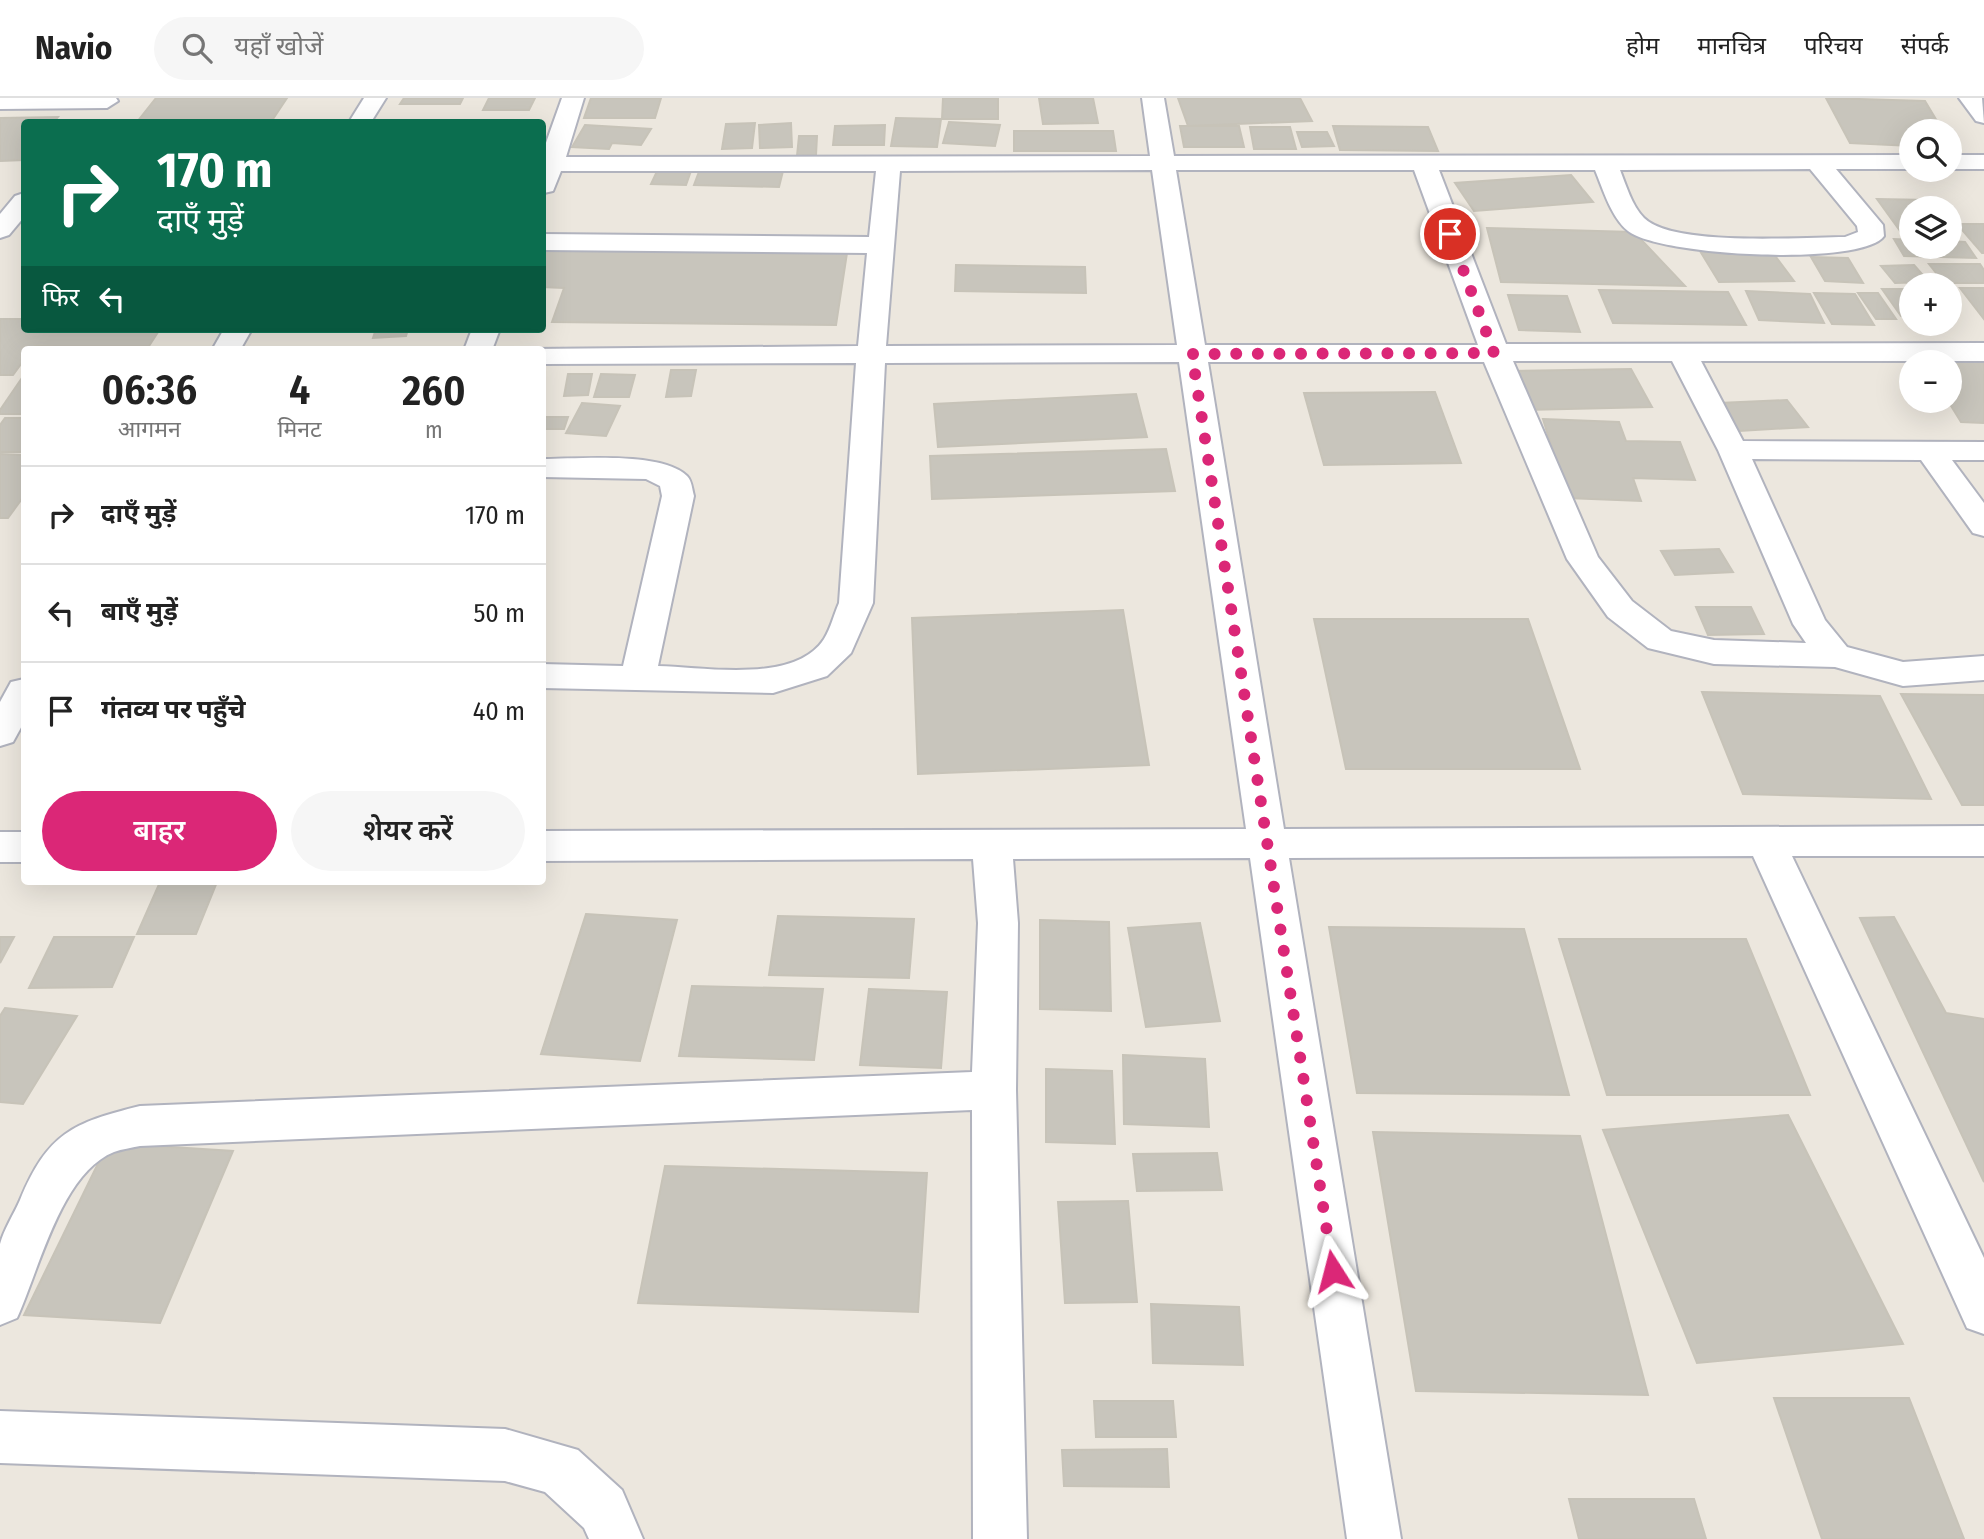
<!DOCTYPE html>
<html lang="hi">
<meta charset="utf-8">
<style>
:root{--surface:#fff;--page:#f6f6f6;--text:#222;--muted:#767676;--line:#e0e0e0;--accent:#db2777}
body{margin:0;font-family:"Fira Sans Condensed","Noto Sans Devanagari",sans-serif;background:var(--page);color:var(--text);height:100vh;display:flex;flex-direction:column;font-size:26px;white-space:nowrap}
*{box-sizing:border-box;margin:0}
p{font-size:23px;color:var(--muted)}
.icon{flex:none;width:38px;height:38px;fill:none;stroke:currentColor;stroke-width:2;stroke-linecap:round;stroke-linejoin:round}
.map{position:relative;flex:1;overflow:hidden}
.drawer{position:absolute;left:21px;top:248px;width:525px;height:539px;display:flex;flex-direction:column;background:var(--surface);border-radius:7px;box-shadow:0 7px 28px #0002}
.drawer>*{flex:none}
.guide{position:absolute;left:21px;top:21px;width:525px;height:214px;border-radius:7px;box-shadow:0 7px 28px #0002;background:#0b6e4f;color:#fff;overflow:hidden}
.fabs{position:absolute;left:1899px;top:21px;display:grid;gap:14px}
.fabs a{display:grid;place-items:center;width:63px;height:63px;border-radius:50%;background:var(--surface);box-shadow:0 7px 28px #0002;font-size:35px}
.pin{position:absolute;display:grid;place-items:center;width:60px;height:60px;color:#fff;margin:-30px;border:4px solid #fff;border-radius:50%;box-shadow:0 2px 7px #0007}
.me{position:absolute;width:77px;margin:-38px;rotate:351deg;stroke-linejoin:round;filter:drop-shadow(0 0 5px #0008)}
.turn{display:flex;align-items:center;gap:24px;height:147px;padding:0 21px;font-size:32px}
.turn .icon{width:91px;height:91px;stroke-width:2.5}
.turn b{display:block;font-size:49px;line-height:60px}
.then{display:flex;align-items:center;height:66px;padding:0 21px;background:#0003;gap:14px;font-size:26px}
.eta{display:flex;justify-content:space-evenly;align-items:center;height:119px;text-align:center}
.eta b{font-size:42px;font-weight:600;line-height:49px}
.primary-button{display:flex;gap:14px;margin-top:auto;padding:14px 21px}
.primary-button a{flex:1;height:80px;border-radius:42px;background:var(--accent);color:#fff;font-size:28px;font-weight:600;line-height:80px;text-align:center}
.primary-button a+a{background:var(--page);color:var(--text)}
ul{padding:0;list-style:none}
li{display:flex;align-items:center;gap:21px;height:98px;padding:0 21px;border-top:2px solid var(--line)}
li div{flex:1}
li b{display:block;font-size:26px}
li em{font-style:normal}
header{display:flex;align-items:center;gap:42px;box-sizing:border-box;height:98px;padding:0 35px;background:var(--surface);border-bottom:2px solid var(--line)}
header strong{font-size:33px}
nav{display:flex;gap:38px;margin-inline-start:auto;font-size:24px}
.search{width:490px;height:63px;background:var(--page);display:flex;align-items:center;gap:18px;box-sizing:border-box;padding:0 24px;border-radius:38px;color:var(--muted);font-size:26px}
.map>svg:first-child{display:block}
</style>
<header>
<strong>Navio</strong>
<div class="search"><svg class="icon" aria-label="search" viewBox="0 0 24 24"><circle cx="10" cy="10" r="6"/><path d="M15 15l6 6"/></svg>यहाँ खोजें</div>
<nav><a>होम</a><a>मानचित्र</a><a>परिचय</a><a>संपर्क</a></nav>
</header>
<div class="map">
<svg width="1984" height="1441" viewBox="0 0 1984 1441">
<rect width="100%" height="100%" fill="#ece7de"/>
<g fill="#c8c5bc" stroke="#c7c3b8" stroke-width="2">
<path d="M156,0h131l-16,24h-134z"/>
<path d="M404,0h59l-3,6h-60z"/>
<path d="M489,0h46l-6,12h-46z"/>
<path d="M591,0h70l-6,20h-71z"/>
<path d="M943,0h55v21h-56z"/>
<path d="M1039,0h54l5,25 -55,1z"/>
<path d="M1178,0h122l12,23 -124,5z"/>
<path d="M1826,0l99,3 18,30h-32v15l-61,-3z"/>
<path d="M58,19l-4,5h-30v38l-24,1v-43z"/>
<path d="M896,20l45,1 -4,28 -46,-1z"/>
<path d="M460,22h61l-1,2h-61z"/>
<path d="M949,24l51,3 -5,21 -52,-3z"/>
<path d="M755,25l-3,25 -30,1 4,-25z"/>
<path d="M791,25l1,24 -32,1 -1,-23z"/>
<path d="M585,27l66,4 -10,16 -29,-2 -3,6 -37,-2z"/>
<path d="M885,27l-1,20h-51l2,-19z"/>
<path d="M1180,28h59l5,21h-60z"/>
<path d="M1333,28l95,1 10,24 -98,-1z"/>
<path d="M1250,29h40l6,22h-42z"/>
<path d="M1014,33h99l3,20h-102z"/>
<path d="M1297,34h30l7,14 -32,1z"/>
<path d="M799,38h18l-1,19 -19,1z"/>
<path d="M659,69l33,1 -6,17 -35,-1z"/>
<path d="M700,71l83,2 -4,16 -85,-2z"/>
<path d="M1571,77l22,27 -119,9 -19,-28z"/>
<path d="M1877,101l52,1 6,8h-24v27h-8z"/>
<path d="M1957,126h27v29h-2z"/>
<path d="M1487,130l147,4 51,54 -184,-4z"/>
<path d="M1894,141l17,1v7h39v-6l15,1 11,16 -72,-2z"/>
<path d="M542,152l305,3 -11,72 -284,-3 12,-34 -22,-1z"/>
<path d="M1700,153l73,2 21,28 -75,1z"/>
<path d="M1811,159l37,1 15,25 -38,-2z"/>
<path d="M1929,166h51l4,6v13h-40z"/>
<path d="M956,167l129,2 1,26 -131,-2z"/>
<path d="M1914,167l15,17 -34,1 -14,-17z"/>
<path d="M1960,190h24v31z"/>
<path d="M1882,191h29v27h-10z"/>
<path d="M1599,192l129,2 18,33 -133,-2z"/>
<path d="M1746,193l64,3 14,29 -65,-3z"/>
<path d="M1814,195l41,1 19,31 -42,-1z"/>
<path d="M1858,195h20l18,26h-20z"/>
<path d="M1508,197l59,1 13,36 -61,-2z"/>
<path d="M0,221h24v10h136l-11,17h-114l-3,4h-8v10l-11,15h-13z"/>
<path d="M376,231h32l-2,7 -33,2z"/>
<path d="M1921,261l63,2v62l-23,-1 -13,-21 2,-39h-27z"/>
<path d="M1631,271l21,38 -129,3 -18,-39z"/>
<path d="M671,272h25l-5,26 -25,1z"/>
<path d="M568,276h24l-4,21 -24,1z"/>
<path d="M601,276l34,1 -6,22h-35z"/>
<path d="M24,277v39h-24v-4z"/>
<path d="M1435,294l26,71 -137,2 -20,-72z"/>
<path d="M1136,296l11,43 -209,10 -4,-43z"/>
<path d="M1787,302l21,27 -69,4 -19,-28z"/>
<path d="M582,305l38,3 -14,30 -40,-3z"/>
<path d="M542,319h26l-4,12h-22z"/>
<path d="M5,320h19v34h-24v-27z"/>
<path d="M1543,321l76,3 7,19 54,1 15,38 -62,-2 8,23 -74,-3z"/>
<path d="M1166,351l9,42 -243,8 -2,-43z"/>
<path d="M0,356l24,1v41l-16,22h-8z"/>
<path d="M1719,451l14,23 -58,3 -14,-24z"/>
<path d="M1696,509h55l13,27 -56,1z"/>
<path d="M1123,512l26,155 -231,9 -6,-156z"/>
<path d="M1314,521h214l52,150h-234z"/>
<path d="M1702,594l178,4 51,103 -188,-5z"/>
<path d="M1901,596l83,1v110h-22z"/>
<path d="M160,784h57l-21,52h-59z"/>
<path d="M586,816l91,6 -37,141 -99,-7z"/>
<path d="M778,818l136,3 -5,59 -140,-3z"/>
<path d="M1894,819l52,96 38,6v163l-124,-264z"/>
<path d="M1040,822l69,2 2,89 -71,-2z"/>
<path d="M1200,825l20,98 -74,6 -18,-99z"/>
<path d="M1329,829l195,2 45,166 -212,-2z"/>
<path d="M0,839h14l-14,26z"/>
<path d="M54,839h80l-22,50 -83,1z"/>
<path d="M1559,841h187l64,156h-203z"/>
<path d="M692,888l131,3 -9,71 -135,-4z"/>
<path d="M869,891l78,3 -6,76 -81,-3z"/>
<path d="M5,910l72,8 -54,88 -23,-2v-86z"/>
<path d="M1123,957l82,4 4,68 -85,-3z"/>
<path d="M1046,971l66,2 3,73 -69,-2z"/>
<path d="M1788,1017l115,229 -206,19 -94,-233z"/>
<path d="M1373,1034l207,4 68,259 -232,-4z"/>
<path d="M108,1045l125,8 -73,172 -136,-8z"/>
<path d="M1217,1055l5,37 -85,1 -4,-37z"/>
<path d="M665,1068l262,7 -9,139 -280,-9z"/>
<path d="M1128,1103l9,101 -72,1 -7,-101z"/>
<path d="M1151,1206l88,3 4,58 -90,-2z"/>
<path d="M1774,1300h135l55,141h-142z"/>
<path d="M1094,1303h79l3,36h-80z"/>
<path d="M1167,1351l2,38 -105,-1 -2,-36z"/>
<path d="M1569,1401h125l12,40h-127z"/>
</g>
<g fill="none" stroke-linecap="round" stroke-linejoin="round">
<defs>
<g id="minor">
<path d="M0,0h116l2,3 -11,7 -107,1z"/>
<path d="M364,0h22l-15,24h-22z"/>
<path d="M562,0h22l-18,59 584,-1 -8,-58h22l10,58 737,-1v14h-75l47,56 1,11c-22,31 -225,20 -256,-5 -17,-14 -25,-42 -33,-61h-156l67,174 478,-1v18h-283l42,80 241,1v18h-32l32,43v33l-11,-3 -52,-73 -169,-1 73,161 22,27 56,15 81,-6v24l-81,6 -68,-19 -121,-3 -66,-16 -40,-31 -41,-58 -83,-197h-276l76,467 700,-3v30h-192l192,402v76l-17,-6 -214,-472 -464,2 112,681h-54l-97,-681 -237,1 5,64 -2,167 11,449h-54l-1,-429 -832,36c-9,2 -18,3 -26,6 -53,21 -75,118 -97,166l-17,7c0,-23 0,-59 0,-81 4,-15 14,-30 20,-44 28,-67 52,-77 120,-94l832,-34 6,-149 -5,-64 -431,2v-30l704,-2 -67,-467 -294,1 -12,240 -22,50 -24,23 -54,17 -231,-5v-24l81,2 39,-170 -2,-10 -14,-7 -104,-2v-18c35,0 120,-8 145,17 5,5 5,13 7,20l-36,170c47,1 137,18 166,-27 7,-11 10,-25 15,-36l17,-240 -314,1v-14l-10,-1 326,-3 9,-93 -325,-3v-16l327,3 7,-66h-315l-8,20 -9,2 -2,-39zM1810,71l47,57 1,6 -13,5c-42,0 -172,10 -201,-19 -12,-12 -18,-33 -24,-48zM1152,72l25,175 -291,1 14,-175zM1176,72h238l64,175h-273zM1513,263h159l46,89 75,174 13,19 -92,-3 -43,-9 -39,-30 -34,-44z"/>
<path d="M1959,0h23l2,25 -8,-2z"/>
<rect x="1950" y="57" width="34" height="14"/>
<path d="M24,95v24l-15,18 -9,3v-24l15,-18z"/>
<path d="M224,231h28l-12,21h-28z"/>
<path d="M472,231h28l-8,21h-28z"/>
<path d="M24,581v43l-11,20 -13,4v-44l11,-20z"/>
<rect x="0" y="734" width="24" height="30"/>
<path d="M0,1313l505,18 73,21 44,40 21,49h-54l-5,-11 -39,-36 -40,-11 -505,-18z"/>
</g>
</defs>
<use href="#minor" stroke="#b1b3be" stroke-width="4"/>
<use href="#minor" fill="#fff" fill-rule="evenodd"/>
</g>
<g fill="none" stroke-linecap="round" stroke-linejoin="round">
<path stroke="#db2777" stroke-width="12" stroke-dasharray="0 21.6" d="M1333,1173l-141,-917 302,-1 -44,-119"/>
</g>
</svg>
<div class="fabs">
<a><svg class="icon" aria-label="search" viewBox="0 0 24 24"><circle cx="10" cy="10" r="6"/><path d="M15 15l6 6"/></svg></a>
<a><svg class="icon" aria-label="layers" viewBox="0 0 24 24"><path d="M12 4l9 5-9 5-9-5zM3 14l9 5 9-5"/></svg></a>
<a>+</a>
<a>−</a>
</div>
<div class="pin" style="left:1450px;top:136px;background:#d93025"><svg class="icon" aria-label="arrive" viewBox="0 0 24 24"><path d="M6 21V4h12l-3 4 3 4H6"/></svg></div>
<svg class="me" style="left:1333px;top:1173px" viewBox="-20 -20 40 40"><path d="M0-17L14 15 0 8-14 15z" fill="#db2777" stroke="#fff" stroke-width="4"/></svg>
<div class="guide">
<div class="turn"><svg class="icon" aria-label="right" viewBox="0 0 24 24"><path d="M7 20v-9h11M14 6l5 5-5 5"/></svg><div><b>170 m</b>दाएँ मुड़ें</div></div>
<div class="then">फिर<svg class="icon" aria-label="left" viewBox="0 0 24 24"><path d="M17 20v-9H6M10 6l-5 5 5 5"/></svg></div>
</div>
<section class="drawer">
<div class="eta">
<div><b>06:36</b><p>आगमन</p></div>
<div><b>4</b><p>मिनट</p></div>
<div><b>260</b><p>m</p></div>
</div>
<ul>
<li><svg class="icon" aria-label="right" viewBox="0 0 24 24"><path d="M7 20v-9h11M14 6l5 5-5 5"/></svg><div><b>दाएँ मुड़ें</b></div><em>170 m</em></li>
<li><svg class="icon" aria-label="left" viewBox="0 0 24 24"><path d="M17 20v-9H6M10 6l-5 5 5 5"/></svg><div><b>बाएँ मुड़ें</b></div><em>50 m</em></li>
<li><svg class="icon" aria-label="arrive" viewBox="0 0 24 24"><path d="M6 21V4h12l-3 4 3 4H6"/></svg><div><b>गंतव्य पर पहुँचे</b></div><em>40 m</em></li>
</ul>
<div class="primary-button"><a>बाहर</a><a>शेयर करें</a></div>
</section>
</div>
